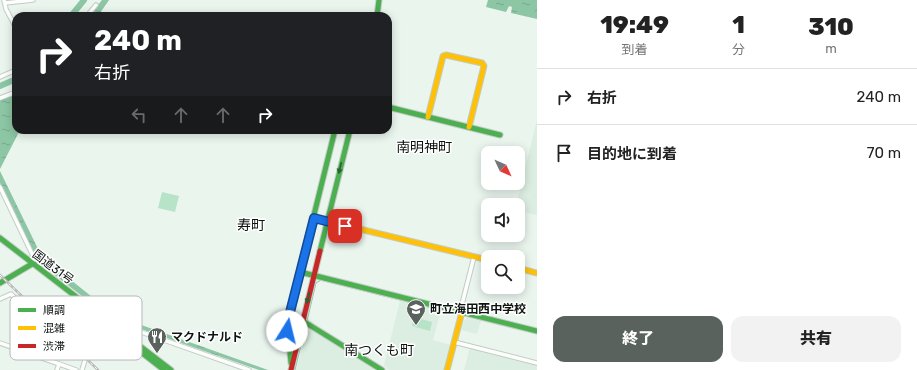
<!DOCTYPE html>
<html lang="ja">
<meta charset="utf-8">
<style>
:root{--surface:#fff;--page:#f2f2f2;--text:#222;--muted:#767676;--line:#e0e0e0;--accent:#5a625d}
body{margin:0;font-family:Rubik,"Noto Sans JP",sans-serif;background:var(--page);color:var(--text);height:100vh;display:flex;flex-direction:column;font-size:15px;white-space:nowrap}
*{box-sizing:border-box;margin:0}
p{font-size:13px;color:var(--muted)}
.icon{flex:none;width:22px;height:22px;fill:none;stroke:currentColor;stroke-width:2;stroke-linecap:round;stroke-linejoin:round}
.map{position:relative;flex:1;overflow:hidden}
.details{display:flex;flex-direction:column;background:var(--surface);width:380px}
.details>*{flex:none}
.banner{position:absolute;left:12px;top:12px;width:380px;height:122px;border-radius:12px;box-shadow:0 2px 10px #0003;background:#202124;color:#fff;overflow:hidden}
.needle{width:26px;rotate:134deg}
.buttons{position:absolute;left:481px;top:146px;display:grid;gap:8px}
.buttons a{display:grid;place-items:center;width:44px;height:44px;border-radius:8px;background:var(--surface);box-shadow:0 2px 10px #0003;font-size:20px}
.pin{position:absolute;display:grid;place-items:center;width:34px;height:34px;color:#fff;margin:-17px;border-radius:8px;box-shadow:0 2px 6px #0006}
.me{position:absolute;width:44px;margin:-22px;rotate:9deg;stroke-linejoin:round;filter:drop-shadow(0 0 3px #0008)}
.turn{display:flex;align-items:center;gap:14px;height:84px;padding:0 16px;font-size:18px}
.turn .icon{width:52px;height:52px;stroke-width:2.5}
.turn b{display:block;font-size:28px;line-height:34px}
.lanes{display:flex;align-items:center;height:38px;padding:0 16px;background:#0003;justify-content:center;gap:20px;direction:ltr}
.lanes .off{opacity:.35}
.eta{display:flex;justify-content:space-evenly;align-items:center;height:68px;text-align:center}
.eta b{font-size:24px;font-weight:800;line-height:28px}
.action{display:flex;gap:8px;margin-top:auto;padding:8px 16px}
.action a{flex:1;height:46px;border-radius:12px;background:var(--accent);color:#fff;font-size:16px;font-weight:800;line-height:46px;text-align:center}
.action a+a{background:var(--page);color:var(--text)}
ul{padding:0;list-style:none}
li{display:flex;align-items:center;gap:12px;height:56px;padding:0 16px;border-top:1px solid var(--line)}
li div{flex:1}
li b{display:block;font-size:15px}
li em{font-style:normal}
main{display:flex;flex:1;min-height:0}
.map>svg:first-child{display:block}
</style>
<main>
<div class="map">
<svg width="537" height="370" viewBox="0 0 537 370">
<defs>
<pattern id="water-ripples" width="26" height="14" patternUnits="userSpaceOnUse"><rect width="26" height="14" fill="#8cc6a4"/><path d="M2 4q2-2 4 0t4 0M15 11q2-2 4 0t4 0" fill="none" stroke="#78a98c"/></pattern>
</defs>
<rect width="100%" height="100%" fill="#eaf5ee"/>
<g fill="#dbeee1">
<path d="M537,120v95l-19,-4v-6h-2z"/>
<path d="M400,301l41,10 -8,29 18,5 -6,25h-56l-5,-5z"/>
<path d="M467,318l14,3 -4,13 -16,-4 3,-9z"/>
<path d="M307,329l5,1 65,40h-81z"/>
<path d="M470,347l67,17v6h-73z"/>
</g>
<g fill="#b7e3c8">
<path d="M162,192l17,4 -4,16 -17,-4z"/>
<path d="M414,317l18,5 -2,9 -18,-5z"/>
</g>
<g fill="url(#water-ripples)">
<path d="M102,0h7l-11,16h-9z"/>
<path d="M488,0h49v19l-26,-6 1,-6 -3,-1 -3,6 -20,-5z"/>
<path d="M16,94v36h4l-20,39v-69z"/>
<path d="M0,171l42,86 74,59 152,54h-9l-147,-51 -73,-56 -39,-80z"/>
</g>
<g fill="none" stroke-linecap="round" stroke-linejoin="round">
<g stroke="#8cc6a4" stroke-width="1">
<path d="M307,321l9,-38 5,-3 131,33"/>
<path d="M295,370l9,-37"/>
</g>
<g stroke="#8cc6a4" stroke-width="6">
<path d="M71,16l13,-16"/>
<path d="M0,86l16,-7"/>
</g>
<defs>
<g id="street">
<path d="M4,0l2,9 10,19"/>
<path d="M5,3l28,-3"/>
<path d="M87,16l9,-11"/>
<path d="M0,77l16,-7"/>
<path d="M0,98l16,-6"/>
<path d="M0,187l34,71 -2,6"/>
<path d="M0,299l11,-5 45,44 -7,22"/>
<path d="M462,312l-1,-4 13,-51"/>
<path d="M117,329l5,-3 5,1 122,43"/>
<path d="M454,342l83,21"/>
<path d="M0,343l76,27"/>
<path d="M87,356l12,-36"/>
<path d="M57,370l2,-6"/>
<path d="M82,370l3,-10"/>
</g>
<g id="fast">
<path d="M377,16l2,-16"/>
<path d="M388,107l112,28"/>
<path d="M0,238l171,132"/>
<path d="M320,251l30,-121"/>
<path d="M300,272l237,59"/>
<path d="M0,283l32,-19"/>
<path d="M289,317l14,4 79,49"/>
<path d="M102,322l22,18"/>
<path d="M132,345l32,25"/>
<path d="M291,363l-4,-39 48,-194"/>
</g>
<g id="slow">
<path d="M428,117l15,-61 3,-1 36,8 2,3 -15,61"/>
<path d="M314,218l174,42"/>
<path d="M518,268l19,5"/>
<path d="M447,370l15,-58"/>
</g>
<path id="jam" d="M291,370l29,-119"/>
</defs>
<use href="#street" stroke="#c3cbc6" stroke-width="5.5"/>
<use href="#fast" stroke="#c3cbc6" stroke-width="7"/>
<use href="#slow" stroke="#c3cbc6" stroke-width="7"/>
<use href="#jam" stroke="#c3cbc6" stroke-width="7"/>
<use href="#street" stroke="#fcfefc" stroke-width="3.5"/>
<use href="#fast" stroke="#4caf50" stroke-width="5"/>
<use href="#slow" stroke="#ffc107" stroke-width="5"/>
<use href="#jam" stroke="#c62828" stroke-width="5"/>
<defs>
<path id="rail" d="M0,275l98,95"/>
</defs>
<use href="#rail" stroke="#b7bab8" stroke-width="2.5"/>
<use href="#rail" stroke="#fff" stroke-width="1" stroke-dasharray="3" stroke-linecap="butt"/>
</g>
<defs><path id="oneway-solid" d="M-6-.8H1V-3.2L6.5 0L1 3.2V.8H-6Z"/></defs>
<g fill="#2c6130">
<use href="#oneway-solid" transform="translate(340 168) rotate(104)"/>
<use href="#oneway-solid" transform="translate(308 298) rotate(104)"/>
</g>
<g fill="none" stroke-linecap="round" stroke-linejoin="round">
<defs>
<path id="route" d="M287,331v-7l27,-106 31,8"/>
</defs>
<use href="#route" stroke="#114b97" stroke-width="10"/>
<use href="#route" stroke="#1a73e8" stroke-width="7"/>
</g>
<defs>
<symbol id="school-pin" viewBox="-11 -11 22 30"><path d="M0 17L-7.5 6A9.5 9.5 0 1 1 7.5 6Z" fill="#5a625d" stroke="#fff"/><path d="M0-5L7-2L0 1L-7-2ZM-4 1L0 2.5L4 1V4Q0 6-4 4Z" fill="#fff"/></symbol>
<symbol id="restaurant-pin" viewBox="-11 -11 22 30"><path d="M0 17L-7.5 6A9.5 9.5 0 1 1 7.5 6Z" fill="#5a625d" stroke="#fff"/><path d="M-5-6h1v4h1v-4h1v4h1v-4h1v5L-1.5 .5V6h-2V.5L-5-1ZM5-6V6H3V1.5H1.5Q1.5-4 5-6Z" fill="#fff"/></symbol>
</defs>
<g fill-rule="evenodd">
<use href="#school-pin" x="405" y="298" width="22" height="30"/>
<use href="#restaurant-pin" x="146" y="326" width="22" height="30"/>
</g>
<g text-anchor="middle" stroke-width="3" stroke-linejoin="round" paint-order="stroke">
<g font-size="12" fill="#0d130f" stroke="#fff">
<text transform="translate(53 267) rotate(37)" y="4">国道31号</text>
</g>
<g font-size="12" font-weight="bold" fill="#0d130f" stroke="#fff" text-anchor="start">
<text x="430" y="313">町立海田西中学校</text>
<text x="171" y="341">マクドナルド</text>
</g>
<g font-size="14" fill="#0d130f" stroke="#fff">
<text x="424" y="152">南明神町</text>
<text x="251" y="230">寿町</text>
<text x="379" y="355">南つくも町</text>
</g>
</g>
<rect x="10" y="296" width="132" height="64" rx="6" fill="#fff" stroke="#b6b8b7" stroke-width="1"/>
<rect x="18" y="308" width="18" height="4" fill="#4caf50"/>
<rect x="18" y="326" width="18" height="4" fill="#ffc107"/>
<rect x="18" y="344" width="18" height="4" fill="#c62828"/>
<g font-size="11" fill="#0d130f">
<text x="43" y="314">順調</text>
<text x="43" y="332">混雑</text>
<text x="43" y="350">渋滞</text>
</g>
</svg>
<div class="buttons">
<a><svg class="needle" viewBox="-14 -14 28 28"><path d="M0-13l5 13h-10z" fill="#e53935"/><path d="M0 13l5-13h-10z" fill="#767676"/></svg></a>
<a><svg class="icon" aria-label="sound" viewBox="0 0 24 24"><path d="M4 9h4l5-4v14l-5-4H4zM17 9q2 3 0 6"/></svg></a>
<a><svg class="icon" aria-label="search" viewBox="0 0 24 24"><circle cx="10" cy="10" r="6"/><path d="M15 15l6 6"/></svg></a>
</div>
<div class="pin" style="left:345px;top:226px;background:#d93025"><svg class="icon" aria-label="arrive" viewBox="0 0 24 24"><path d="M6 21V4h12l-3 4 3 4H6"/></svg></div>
<svg class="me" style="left:287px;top:331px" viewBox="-20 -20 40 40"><circle r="19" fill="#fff"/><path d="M0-13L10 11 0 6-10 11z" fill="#1a73e8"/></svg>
<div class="banner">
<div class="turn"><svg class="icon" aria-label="right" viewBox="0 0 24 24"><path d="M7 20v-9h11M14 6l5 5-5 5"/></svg><div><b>240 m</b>右折</div></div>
<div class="lanes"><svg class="icon off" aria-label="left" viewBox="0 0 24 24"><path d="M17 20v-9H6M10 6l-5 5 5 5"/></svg><svg class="icon off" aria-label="ahead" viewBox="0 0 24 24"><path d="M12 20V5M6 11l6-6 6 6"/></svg><svg class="icon off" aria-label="ahead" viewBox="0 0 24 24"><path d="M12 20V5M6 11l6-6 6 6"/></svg><svg class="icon" aria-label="right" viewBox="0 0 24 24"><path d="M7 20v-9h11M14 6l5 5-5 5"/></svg></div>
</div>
</div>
<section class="details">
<div class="eta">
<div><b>19:49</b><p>到着</p></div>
<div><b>1</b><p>分</p></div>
<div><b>310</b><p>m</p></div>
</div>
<ul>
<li><svg class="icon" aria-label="right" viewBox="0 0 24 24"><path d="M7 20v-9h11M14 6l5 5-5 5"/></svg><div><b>右折</b></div><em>240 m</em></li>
<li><svg class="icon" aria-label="arrive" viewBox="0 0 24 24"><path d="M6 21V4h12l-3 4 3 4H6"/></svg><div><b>目的地に到着</b></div><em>70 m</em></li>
</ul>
<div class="action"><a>終了</a><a>共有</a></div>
</section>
</main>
